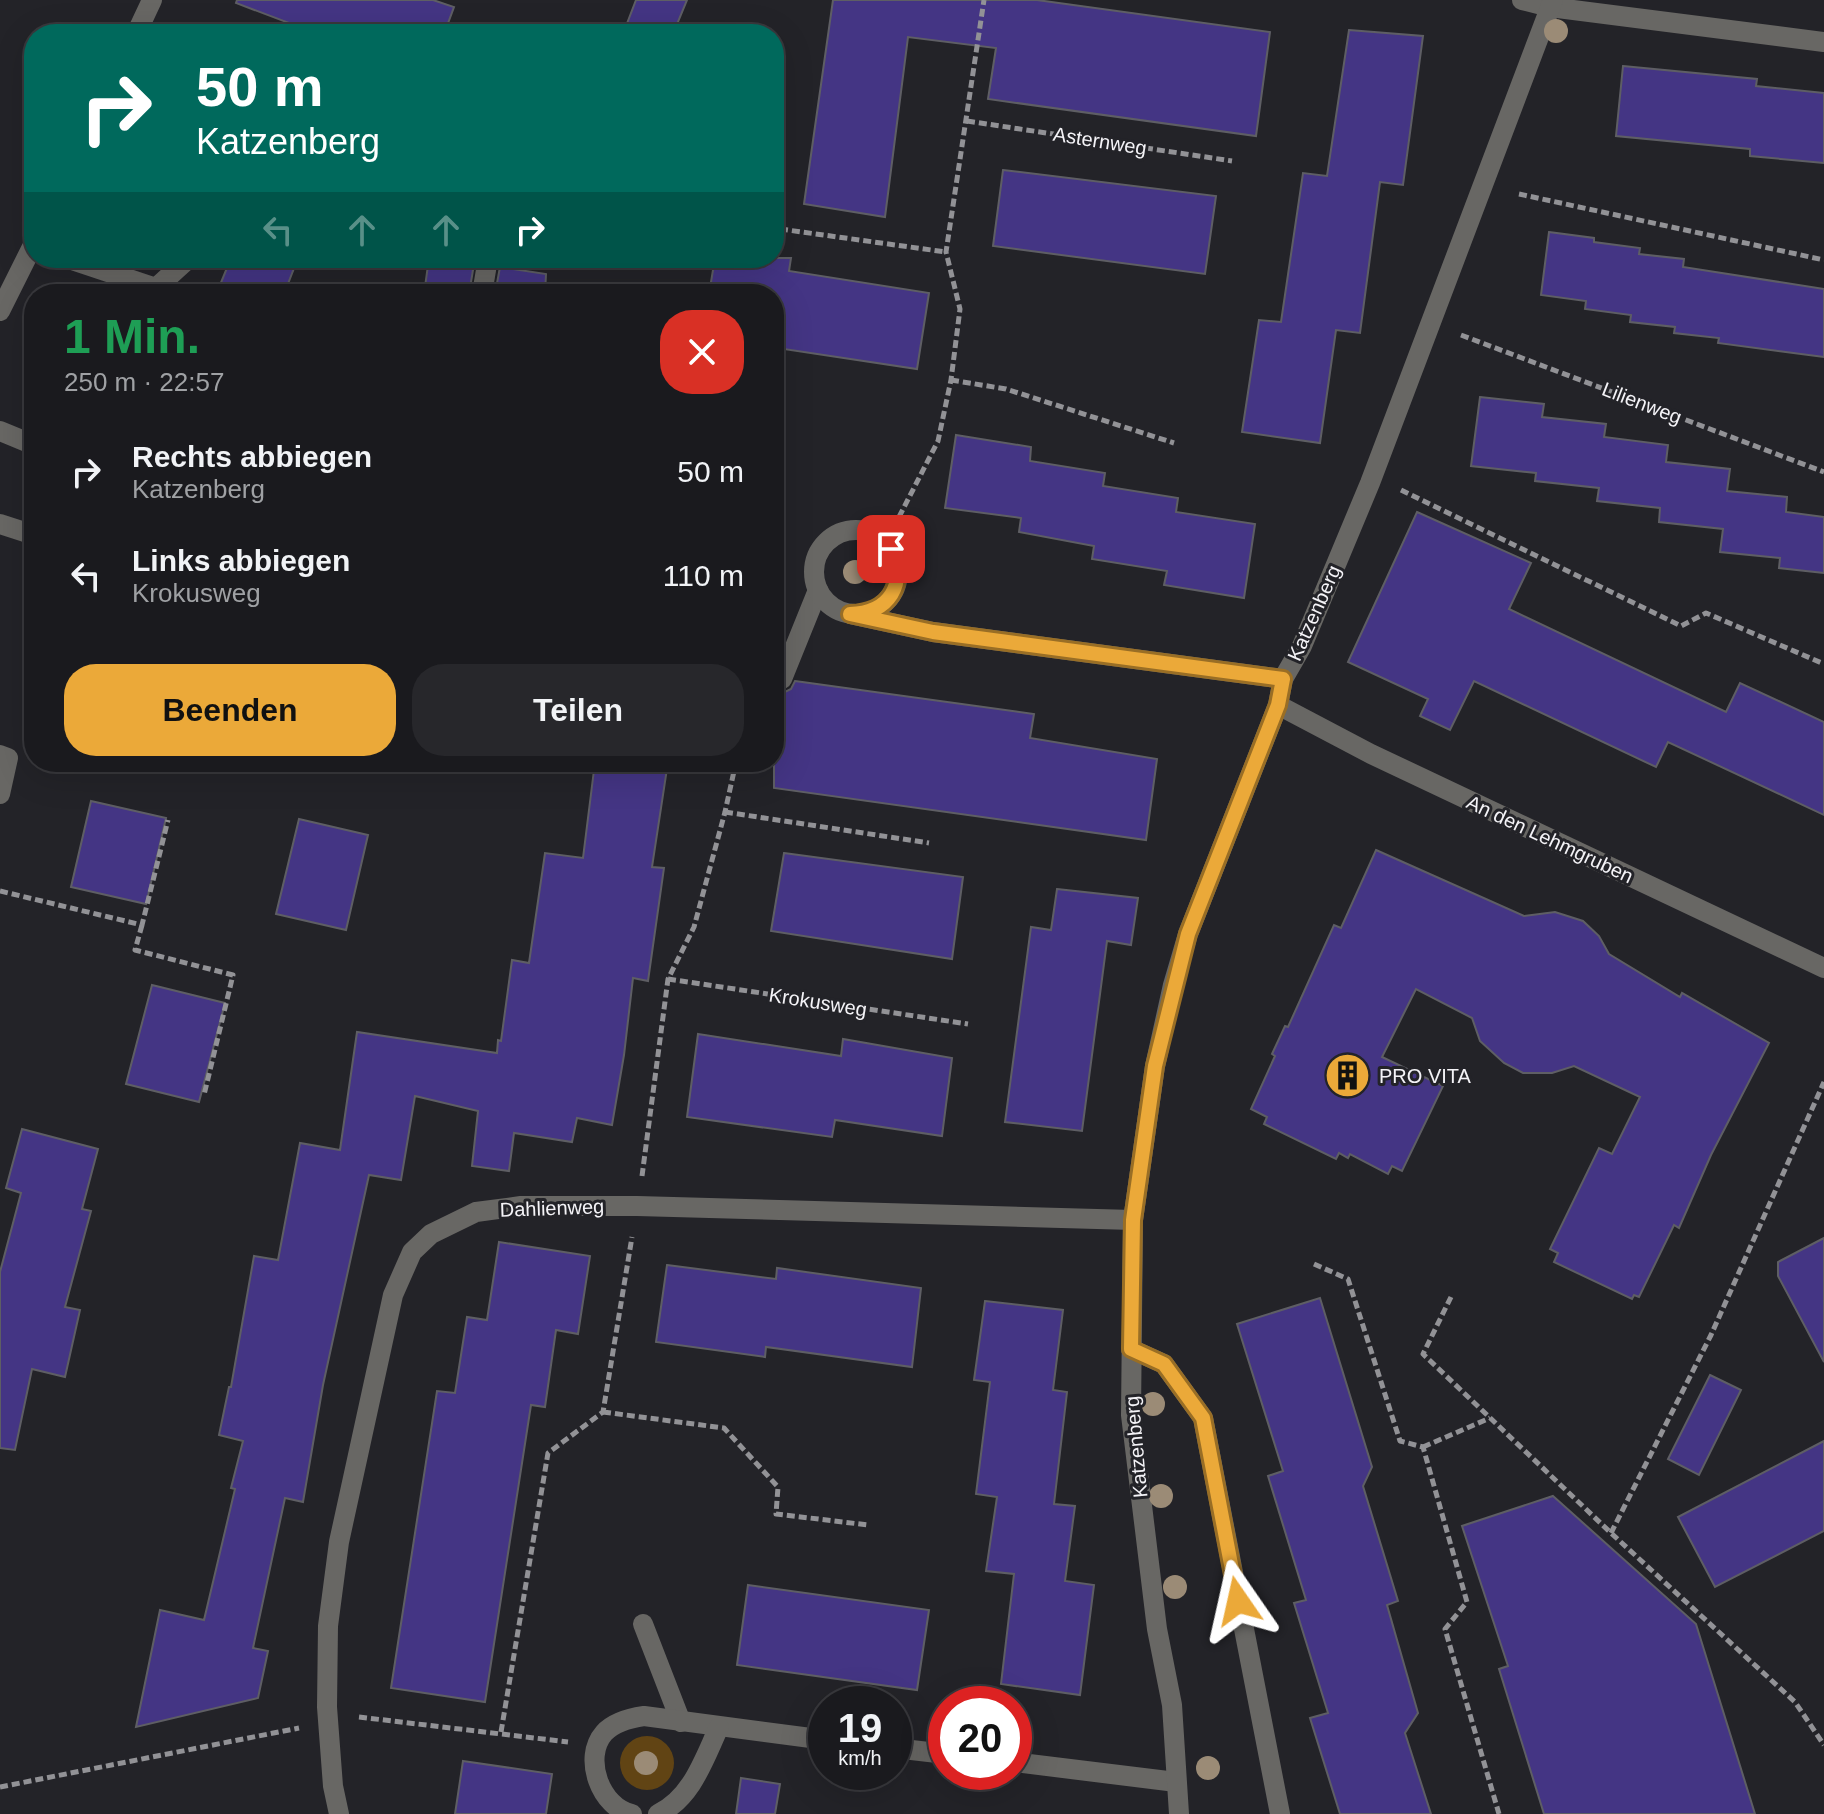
<!DOCTYPE html>
<html lang="de">
<meta charset="utf-8">
<style>
:root{--surface:#1a1a1e;--page:#27272b;--text:#f1f3f6;--muted:#9fa1a4;--line:#38383c;--accent:#eba939}
body{margin:0;font-family:Helvetica,sans-serif;background:var(--page);color:var(--text);height:100vh;display:flex;flex-direction:column;font-size:30px;white-space:nowrap}
*{box-sizing:border-box;margin:0}
p{font-size:26px;color:var(--muted)}
.icon{flex:none;width:44px;height:44px;fill:none;stroke:currentColor;stroke-width:2;stroke-linecap:round;stroke-linejoin:round}
.map{position:relative;flex:1;overflow:hidden}
.details{position:absolute;left:24px;top:284px;width:760px;height:488px;display:flex;flex-direction:column;background:var(--surface);border-radius:32px;box-shadow:0 8px 32px #0002,0 0 0 2px var(--line)}
.details>*{flex:none}
.guide{position:absolute;left:24px;top:24px;width:760px;height:244px;border-radius:32px;box-shadow:0 8px 32px #0002,0 0 0 2px var(--line);background:#00695c;color:#fff;overflow:hidden}
.speed{position:absolute;left:808px;top:1686px;display:flex;gap:16px;font-size:40px;font-weight:700;text-align:center}
.speed>*{display:grid;place-content:center;width:104px;height:104px;border-radius:50%;background:var(--surface);box-shadow:0 8px 32px #0002,0 0 0 2px var(--line);line-height:1}
.speed small{font-size:20px;font-weight:400}
.speed .limit{border:12px solid #d22;background:#fff;color:#111}
.pin{position:absolute;display:grid;place-items:center;width:68px;height:68px;color:#fff;margin:-34px;border-radius:16px;box-shadow:0 4px 12px #0006}
.me{position:absolute;width:88px;margin:-44px;rotate:349deg;stroke-linejoin:round;filter:drop-shadow(0 0 6px #0008)}
.turn{display:flex;align-items:center;gap:28px;height:168px;padding:0 40px;font-size:36px}
.turn .icon{width:104px;height:104px;stroke-width:2.5}
.turn b{display:block;font-size:56px;line-height:68px}
.lanes{display:flex;align-items:center;height:76px;padding:0 40px;background:#0003;justify-content:center;gap:40px;direction:ltr}
.lanes .off{opacity:.35}
.round{display:grid;place-items:center;flex:none;width:84px;height:84px;border-radius:32px;background:var(--page)}
.head{display:flex;align-items:center;justify-content:space-between;height:136px;padding:0 40px}
h1{font-size:48px;font-weight:800;line-height:60px;color:#1e9e55}
.action{display:flex;gap:16px;margin-top:auto;padding:16px 40px}
.action a{flex:1;height:92px;border-radius:32px;background:var(--accent);color:#111;font-size:32px;font-weight:800;line-height:92px;text-align:center}
.action a+a{background:var(--page);color:var(--text)}
ul{padding:0;list-style:none}
li{display:flex;align-items:center;gap:24px;height:104px;padding:0 40px}
li div{flex:1}
li b{display:block;font-size:30px}
li em{font-style:normal}
.map>svg:first-child{display:block}
</style>
<div class="map">
<svg width="1824" height="1814" viewBox="0 0 1824 1814">
<rect width="100%" height="100%" fill="#232328"/>
<circle fill="#614414" cx="647" cy="1763" r="27"/>
<g fill="#443584" stroke="#5e5e64" stroke-width="2">
<path d="M237,0h196l21,7 -10,27h-126l-82,-31z"/>
<path d="M636,0h51l-14,34h-50z"/>
<path d="M833,0h204l233,32 -14,104 -268,-37 8,-51 -88,-11 -23,180 -81,-13z"/>
<path d="M1349,30l74,6 -20,149 -23,-3 -20,151 -24,-3 -16,113 -78,-11 17,-112 22,2 22,-149 24,3z"/>
<path d="M1623,66l134,13 -1,7 68,7v70l-74,-7v-7l-134,-13z"/>
<path d="M1003,170l213,26 -11,78 -212,-28z"/>
<path d="M1549,232l45,6v4l46,6 -1,6 45,5 -1,8 141,22v68l-106,-14 1,-5 -45,-5 1,-6 -45,-5 1,-7 -46,-6 1,-8 -45,-6z"/>
<path d="M231,258h67l-14,36h-40l-24,-9z"/>
<path d="M429,258h39l-1,5 7,1 -5,30h-45z"/>
<path d="M715,258h76l-2,13 140,22 -12,76 -140,-21 2,-15 -5,-1v-38h-65z"/>
<path d="M500,267l46,7 -1,20h-50z"/>
<path d="M1480,397l64,7 -2,13 64,7 -2,13 64,8 -2,17 64,7 -3,22 60,6 -1,15 38,5v56l-45,-5 1,-10 -60,-6 3,-23 -64,-7 1,-14 -63,-7 2,-13 -64,-7 1,-8 -65,-7z"/>
<path d="M956,435l75,12 -1,14 75,12 -2,13 75,12 -2,14 79,12 -11,74 -80,-13 3,-14 -75,-12 2,-13 -75,-14 2,-14 -76,-10z"/>
<path d="M1417,512l114,51 -22,46 217,103 14,-29 84,39v93l-156,-73 -12,25 -182,-86 -24,49 -30,-14 8,-17 -80,-37z"/>
<path d="M795,681l239,33 -4,24 127,21 -11,81 -372,-52v-99l11,3 6,-3z"/>
<path d="M595,762h73l-16,105 12,1 -16,113 -15,-3 -9,77 -12,70 -35,-7 -5,24 -58,-9 -5,38 -37,-5 6,-55 -63,-15 -14,84 -32,-5 -46,210 -20,117 -18,-4 -32,150 15,3 -10,47 -122,29 24,-117 44,10 31,-131 -4,-1 12,-47 -24,-6 10,-48h2l23,-131 24,4 22,-117 40,7 17,-118 140,21 1,-13 3,1 11,-81 17,3 16,-110 38,5z"/>
<path d="M91,801l75,17 -20,86 -75,-17z"/>
<path d="M299,819l69,16 -22,95 -70,-16z"/>
<path d="M1376,850l148,66 31,-4 28,9 16,15 10,18 71,43 2,-4 87,50 -58,112 -32,73 -5,-3 -35,72 -5,-2 -2,4 -78,-37 4,-9 -8,-4 49,-101 13,6 28,-57 -66,-31 -22,7h-29l-19,-10 -24,-22 -8,-23 -56,-29 -34,68 61,29 -41,85 -10,-5 -4,8 -38,-20 -2,4 -9,-5 -3,6 -72,-35 3,-7 -16,-8 24,-53 -3,-2 13,-28 3,1 46,-102 7,3z"/>
<path d="M784,853l179,24 -11,82 -181,-28z"/>
<path d="M1057,889l81,9 -7,47 -24,-4 -25,190 -77,-9 26,-195 20,3z"/>
<path d="M152,985l73,18 -26,99 -73,-18z"/>
<path d="M698,1034l143,22 2,-17 109,19 -10,78 -107,-16 -3,17 -145,-20z"/>
<path d="M22,1129l76,20 -16,60 9,2 -26,96 15,3 -15,67 -33,-8 -17,81 -15,-2v-176l21,-79 -15,-5z"/>
<path d="M1824,1238v124l-46,-86v-14z"/>
<path d="M499,1242l91,14 -12,78 -22,-4 -11,77 -14,-2 -46,297 -94,-14 46,-297 18,2 12,-76 20,3z"/>
<path d="M667,1265l109,14 1,-11 144,20 -9,79 -146,-20 -1,10 -109,-15z"/>
<path d="M1320,1298l52,169 -9,19 35,115 -11,4 31,108 -13,20 26,81h-91l-30,-96 18,-5 -34,-110 12,-3 -38,-124 15,-5 -46,-147z"/>
<path d="M985,1301l78,9 -10,80 14,2 -13,112 21,2 -10,75 29,4 -14,110 -79,-11 13,-110 -28,-3 11,-74 -21,-3 14,-112 -16,-2z"/>
<path d="M1710,1375l31,15 -42,85 -31,-16z"/>
<path d="M1824,1441v90l-109,56 -37,-70z"/>
<path d="M1553,1496l143,128 59,190h-211l-45,-145 9,-3 -46,-140z"/>
<path d="M748,1585l181,25 -12,80 -180,-25z"/>
<path d="M463,1761l89,13 -6,40h-91z"/>
<path d="M741,1778l39,6 -5,30h-39z"/>
</g>
<g fill="none" stroke-linecap="round" stroke-linejoin="round">
<g stroke="#929296" stroke-width="5" stroke-dasharray="8 4" stroke-linecap="butt">
<path d="M967,121l265,40"/>
<path d="M1519,194l305,66"/>
<path d="M780,229l166,23"/>
<path d="M1461,335l363,137"/>
<path d="M951,380l55,9 168,54"/>
<path d="M1401,490l280,136 25,-13 118,51"/>
<path d="M899,517l39,-76 13,-61 9,-71 -14,-57 38,-252"/>
<path d="M725,812l204,31"/>
<path d="M0,891l142,34 26,-105"/>
<path d="M142,925l-7,25 98,25 -29,120"/>
<path d="M668,979l300,45"/>
<path d="M642,1176l26,-197 26,-52 31,-115 11,-50"/>
<path d="M1314,1264l34,15 52,162 23,6 44,155 -22,27 54,185"/>
<path d="M1451,1297l-28,57 188,179 184,169 29,43"/>
<path d="M603,1412l121,16 54,59 -2,27 92,11"/>
<path d="M1423,1447l67,-29"/>
<path d="M1611,1533l100,-198 113,-253"/>
<path d="M359,1717l209,25"/>
<path d="M501,1732l47,-279 55,-41 29,-175"/>
<path d="M0,1787l299,-59"/>
</g>
<g stroke="#686764" stroke-width="20">
<path d="M66,258l90,30 33,-30"/>
<path d="M482,294l6,-36"/>
<path d="M0,431l34,14"/>
<path d="M0,524l34,11"/>
<path d="M782,679l36,-89"/>
<path d="M0,755l8,3 -8,36"/>
<path d="M1131,1349l33,15 39,54 77,396"/>
<path d="M643,1624l38,98"/>
</g>
<g stroke="#686764" stroke-width="20">
<path d="M1522,0l28,7 274,35"/>
<path d="M136,34l16,-34"/>
<path d="M0,311l34,-68"/>
<circle cx="856" cy="572" r="42"/>
<path d="M850,614l83,18 350,47"/>
<path d="M1278,705l93,49 453,214"/>
<path d="M894,1748l52,6"/>
<path d="M1014,1762l162,20"/>
<path d="M339,1814l-6,-28 -6,-79 1,-81 11,-84 54,-247 19,-43 19,-18 45,-22 45,-6h116l496,14"/>
<path d="M632,1814c-31,-6 -50,-56 -28,-81 10,-11 26,-15 40,-17l182,24"/>
<path d="M658,1814c34,-16 46,-55 61,-87"/>
<path d="M1179,1814l-7,-109 -15,-76 -26,-214 2,-195 22,-154 18,-81 15,-51 90,-229 5,-26 19,-33 68,-163 183,-483"/>
</g>
</g>
<g fill="#9b8b76">
<circle cx="1556" cy="31" r="12"/>
<circle cx="855" cy="572" r="12"/>
<circle cx="1153" cy="1404" r="12"/>
<circle cx="1161" cy="1496" r="12"/>
<circle cx="1175" cy="1587" r="12"/>
<circle cx="646" cy="1763" r="12"/>
<circle cx="1208" cy="1768" r="12"/>
</g>
<g fill="none" stroke-linecap="round" stroke-linejoin="round">
<defs>
<path id="route" d="M891,549c16,35 -1,64 -41,65l83,18 350,47 -5,26 -90,229 -33,132 -22,154 -2,129 33,15 39,54 35,183"/>
</defs>
<use href="#route" stroke="#996e25" stroke-width="20"/>
<use href="#route" stroke="#eba939" stroke-width="14"/>
</g>
<defs>
<symbol id="building-disc" viewBox="-11 -11 22 22"><circle r="9.5" fill="#eba939" stroke="#232328"/><path d="M-4-6H4V6H1V3H-1V6H-4ZM-2.5-4.3h1.7v1.8h-1.7ZM.8-4.3h1.7v1.8H.8ZM-2.5-1h1.7V.8h-1.7ZM.8-1h1.7V.8H.8Z" fill="#111"/></symbol>
</defs>
<g fill-rule="evenodd">
<use href="#building-disc" x="1322" y="1050" width="51" height="51"/>
</g>
<g text-anchor="middle" stroke-width="6" stroke-linejoin="round" paint-order="stroke">
<g font-size="20" fill="#f4f3f7" stroke="#232328">
<text transform="translate(1100 141) rotate(9)" y="7">Asternweg</text>
<text transform="translate(1642 403) rotate(21)" y="7">Lilienweg</text>
<text transform="translate(1314 613) rotate(-66)" y="7">Katzenberg</text>
<text transform="translate(1550 839) rotate(25)" y="7">An den Lehmgruben</text>
<text transform="translate(818 1002) rotate(9)" y="7">Krokusweg</text>
<text transform="translate(552 1208) rotate(-2)" y="7">Dahlienweg</text>
<text transform="translate(1136 1447) rotate(-95)" y="7">Katzenberg</text>
</g>
<g font-size="20" fill="#f4f3f7" stroke="#232328" text-anchor="start">
<text x="1379" y="1083">PRO VITA</text>
</g>
</g>
</svg>
<div class="speed"><div>19<small>km/h</small></div><div class="limit">20</div></div>
<div class="pin" style="left:891px;top:549px;background:#d93025"><svg class="icon" aria-label="arrive" viewBox="0 0 24 24"><path d="M6 21V4h12l-3 4 3 4H6"/></svg></div>
<svg class="me" style="left:1238px;top:1601px" viewBox="-20 -20 40 40"><path d="M0-17L14 15 0 8-14 15z" fill="#eba939" stroke="#fff" stroke-width="4"/></svg>
<div class="guide">
<div class="turn"><svg class="icon" aria-label="right" viewBox="0 0 24 24"><path d="M7 20v-9h11M14 6l5 5-5 5"/></svg><div><b>50 m</b>Katzenberg</div></div>
<div class="lanes"><svg class="icon off" aria-label="left" viewBox="0 0 24 24"><path d="M17 20v-9H6M10 6l-5 5 5 5"/></svg><svg class="icon off" aria-label="ahead" viewBox="0 0 24 24"><path d="M12 20V5M6 11l6-6 6 6"/></svg><svg class="icon off" aria-label="ahead" viewBox="0 0 24 24"><path d="M12 20V5M6 11l6-6 6 6"/></svg><svg class="icon" aria-label="right" viewBox="0 0 24 24"><path d="M7 20v-9h11M14 6l5 5-5 5"/></svg></div>
</div>
<section class="details">
<div class="head"><div><h1>1 Min.</h1><p>250 m · 22:57</p></div><a class="round" style="background:#d93025;color:#fff"><svg class="icon" aria-label="close" viewBox="0 0 24 24"><path d="M6 6l12 12M18 6L6 18"/></svg></a></div>
<ul>
<li><svg class="icon" aria-label="right" viewBox="0 0 24 24"><path d="M7 20v-9h11M14 6l5 5-5 5"/></svg><div><b>Rechts abbiegen</b><p>Katzenberg</p></div><em>50 m</em></li>
<li><svg class="icon" aria-label="left" viewBox="0 0 24 24"><path d="M17 20v-9H6M10 6l-5 5 5 5"/></svg><div><b>Links abbiegen</b><p>Krokusweg</p></div><em>110 m</em></li>
</ul>
<div class="action"><a>Beenden</a><a>Teilen</a></div>
</section>
</div>
